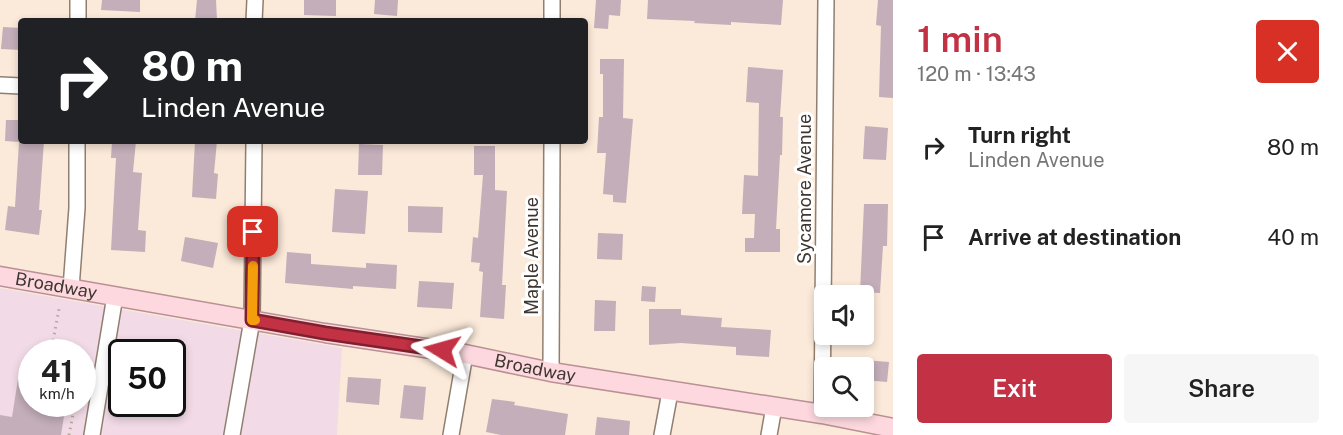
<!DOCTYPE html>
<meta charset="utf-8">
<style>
:root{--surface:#fff;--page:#f6f6f6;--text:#222;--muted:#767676;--accent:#c33244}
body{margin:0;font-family:"Public Sans",sans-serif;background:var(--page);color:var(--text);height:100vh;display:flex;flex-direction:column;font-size:22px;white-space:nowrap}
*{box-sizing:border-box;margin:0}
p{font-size:20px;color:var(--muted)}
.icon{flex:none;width:33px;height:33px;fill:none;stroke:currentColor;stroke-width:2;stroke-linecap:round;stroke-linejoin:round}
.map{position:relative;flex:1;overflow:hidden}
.side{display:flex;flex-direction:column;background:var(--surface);width:450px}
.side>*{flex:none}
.top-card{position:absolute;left:18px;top:18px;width:570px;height:126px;border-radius:6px;box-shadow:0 3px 9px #0003;background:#202124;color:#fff;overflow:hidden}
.controls{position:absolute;left:814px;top:285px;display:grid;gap:12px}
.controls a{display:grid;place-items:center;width:60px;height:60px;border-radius:6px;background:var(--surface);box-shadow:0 3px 9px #0003;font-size:30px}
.speed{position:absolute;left:18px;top:339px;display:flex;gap:12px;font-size:30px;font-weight:700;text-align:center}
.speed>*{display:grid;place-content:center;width:78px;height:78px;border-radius:50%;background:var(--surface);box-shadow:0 3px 9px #0003;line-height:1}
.speed small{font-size:15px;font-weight:400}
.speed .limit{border:3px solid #111;border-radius:9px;background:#fff;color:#111}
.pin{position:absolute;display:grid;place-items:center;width:51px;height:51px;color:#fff;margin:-26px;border-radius:12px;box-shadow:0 3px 9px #0006}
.me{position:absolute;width:66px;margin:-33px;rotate:278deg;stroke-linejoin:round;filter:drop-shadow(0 0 4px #0008)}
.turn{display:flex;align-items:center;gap:21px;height:126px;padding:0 24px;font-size:27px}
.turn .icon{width:78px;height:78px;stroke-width:2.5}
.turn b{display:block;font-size:42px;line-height:51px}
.round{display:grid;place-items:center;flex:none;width:63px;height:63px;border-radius:6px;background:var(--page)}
.summary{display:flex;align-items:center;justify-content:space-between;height:102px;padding:0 24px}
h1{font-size:36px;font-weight:600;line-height:45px;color:var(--accent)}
.primary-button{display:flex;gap:12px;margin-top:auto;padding:12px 24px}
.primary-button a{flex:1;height:69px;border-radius:6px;background:var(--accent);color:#fff;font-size:24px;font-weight:600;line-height:69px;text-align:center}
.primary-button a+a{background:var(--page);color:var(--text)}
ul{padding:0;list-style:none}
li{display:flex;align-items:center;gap:18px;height:90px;padding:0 24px}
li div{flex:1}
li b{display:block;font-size:22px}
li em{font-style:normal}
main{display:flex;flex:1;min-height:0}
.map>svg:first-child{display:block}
</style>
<main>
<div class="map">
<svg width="893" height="435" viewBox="0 0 893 435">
<rect width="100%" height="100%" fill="#fbe9d9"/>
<path fill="#f2dbe7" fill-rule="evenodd" d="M0,288l342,60 -5,87h-337zM32,352h50v52h-50zM122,352h50v52h-50z"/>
<g fill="#c3aeb9">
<path d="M102,0h38v12l-39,-2z"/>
<path d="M197,0h19l1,21h-22z"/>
<path d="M304,0h32v16l-32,-1z"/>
<path d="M375,0h23l-1,16 -23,-2z"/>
<path d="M596,0h25l-1,16 -11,-1 -1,14 -14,-1z"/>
<path d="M648,0h135l-2,25 -50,-3v3l-37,-2 1,-2 -48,-2z"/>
<path d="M878,0h15v98l-14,-1 2,-71 -5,-1z"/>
<path d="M3,27l18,1v22l-20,-1z"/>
<path d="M600,59h24l-1,59 10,1 -7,84 -13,-1v-7l-10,-1 3,-41h-9l2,-36h4v-43h-3z"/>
<path d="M748,67l35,3 -3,47h3l-1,38h-2l-4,74h4v23h-35v-14h9l1,-24h-13l2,-39 14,1 1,-73 -13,-1z"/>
<path d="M6,120h15v21h23l-5,69h3l-3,25 -34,-5 3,-24 7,1 4,-65 -14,-1z"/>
<path d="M865,126l23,2 -2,32 -23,-1z"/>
<path d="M112,141h24l-3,31 9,1 -4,57 8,1 -1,21 -34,-2 5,-92h-5z"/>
<path d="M195,141h22l-3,32 4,1 -2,25 -24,-2z"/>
<path d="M359,144l24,1 -1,30h-24z"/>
<path d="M474,146h21v44l12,1 -5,94h4l-2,34 -24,-2 3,-45 -4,-1 1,-8 -9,-1 2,-25 5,1 5,-63h-9z"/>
<path d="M335,189l33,2 -3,43 -33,-2z"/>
<path d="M864,204h24l-1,42h-4l-3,47 -20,-1z"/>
<path d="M408,206l35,1 -1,26 -34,-1z"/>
<path d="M598,233l25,1 -1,26 -25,-1z"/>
<path d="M185,237l33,6 -5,25 -32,-7z"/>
<path d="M287,252l24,2v10l55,4v-5l31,2 -1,24 -43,-3v3l-68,-6z"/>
<path d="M419,281l35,2 -2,26 -35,-2z"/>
<path d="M642,286l14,1 -1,15 -14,-1z"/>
<path d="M595,300l21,1 -1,30h-21z"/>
<path d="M649,309h32v6l41,3 -1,9 50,3 -2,27 -33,-2v-8l-55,-4 -32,2z"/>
<path d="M864,360l25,2 -2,20 -23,-2z"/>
<path d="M348,377l33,2 -2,26 -33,-3z"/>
<path d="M18,379l14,3v22h34l-5,31h-61v-20l12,2z"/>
<path d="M404,385l22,2 -3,33 -23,-2z"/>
<path d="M492,399l23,3 -1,3 54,9 -3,21h-64l-15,-3z"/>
<path d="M597,417l33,4 -1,14h-34z"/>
</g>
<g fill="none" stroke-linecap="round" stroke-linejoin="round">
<defs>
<g id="minor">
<path d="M78,21v-21"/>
<path d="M254,21l1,-21"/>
<path d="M552,21v-21"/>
<path d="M0,85l21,1"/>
<path d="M71,288l6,-80v-67"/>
<path d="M551,372l1,-231"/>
<path d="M822,414l4,-414"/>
<path d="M92,435l23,-139"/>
<path d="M232,435l20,-115 2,-179"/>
<path d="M451,435l14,-81"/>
<path d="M662,435l8,-43"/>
<path d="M769,435l5,-28"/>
</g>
<g id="major">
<path id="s1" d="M0,276l325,57 140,21 86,18 271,42 71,14"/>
</g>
</defs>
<use href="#minor" stroke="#907f71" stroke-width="18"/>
<use href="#major" stroke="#b99094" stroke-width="21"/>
<g stroke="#b6a89c" stroke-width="3" stroke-dasharray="1.5 4.5" stroke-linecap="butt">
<path d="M51,352l8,-43"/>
<path d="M82,371l7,-15"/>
<path d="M69,435l6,-31"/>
</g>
<use href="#minor" stroke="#fff" stroke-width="15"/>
<use href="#major" stroke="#fdd9df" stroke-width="18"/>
</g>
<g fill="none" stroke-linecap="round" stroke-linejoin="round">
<defs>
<path id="route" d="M253,232l-1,88 73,13 117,17"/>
</defs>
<use href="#route" stroke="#7f202c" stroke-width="15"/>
<use href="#route" stroke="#c33244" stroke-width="10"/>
<path stroke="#f59e0b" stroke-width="10" d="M253,266l-1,54h3"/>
</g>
<g text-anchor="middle" stroke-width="6" stroke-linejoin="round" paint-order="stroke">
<g font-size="18" fill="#3e3731" stroke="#fff">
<text transform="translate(805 189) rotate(-90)" y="6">Sycamore Avenue</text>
<text transform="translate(532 256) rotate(-90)" y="6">Maple Avenue</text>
<text dy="6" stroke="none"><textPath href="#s1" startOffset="57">Broadway</textPath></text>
<text dy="6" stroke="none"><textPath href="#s1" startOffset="543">Broadway</textPath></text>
</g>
</g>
</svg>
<div class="controls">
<a><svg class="icon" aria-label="sound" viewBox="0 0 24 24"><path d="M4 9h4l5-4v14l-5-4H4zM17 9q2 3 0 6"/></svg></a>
<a><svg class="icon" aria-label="search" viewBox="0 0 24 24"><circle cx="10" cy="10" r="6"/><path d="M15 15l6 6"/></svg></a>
</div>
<div class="speed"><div>41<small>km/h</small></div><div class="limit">50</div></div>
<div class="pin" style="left:253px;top:232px;background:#d93025"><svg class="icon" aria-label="arrive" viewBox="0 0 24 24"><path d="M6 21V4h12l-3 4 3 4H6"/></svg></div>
<svg class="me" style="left:442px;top:350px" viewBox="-20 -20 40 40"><path d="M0-17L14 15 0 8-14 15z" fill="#c33244" stroke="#fff" stroke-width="4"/></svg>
<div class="top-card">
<div class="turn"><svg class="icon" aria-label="right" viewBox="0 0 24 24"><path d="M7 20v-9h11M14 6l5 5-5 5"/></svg><div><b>80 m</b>Linden Avenue</div></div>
</div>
</div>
<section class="side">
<div class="summary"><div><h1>1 min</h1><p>120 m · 13:43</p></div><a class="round" style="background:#d93025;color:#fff"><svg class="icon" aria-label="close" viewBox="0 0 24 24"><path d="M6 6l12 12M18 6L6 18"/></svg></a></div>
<ul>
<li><svg class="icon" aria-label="right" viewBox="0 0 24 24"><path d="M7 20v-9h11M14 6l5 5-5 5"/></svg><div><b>Turn right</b><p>Linden Avenue</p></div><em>80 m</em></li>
<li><svg class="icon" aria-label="arrive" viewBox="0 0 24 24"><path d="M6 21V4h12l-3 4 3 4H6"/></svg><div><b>Arrive at destination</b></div><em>40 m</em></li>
</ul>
<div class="primary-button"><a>Exit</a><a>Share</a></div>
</section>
</main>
